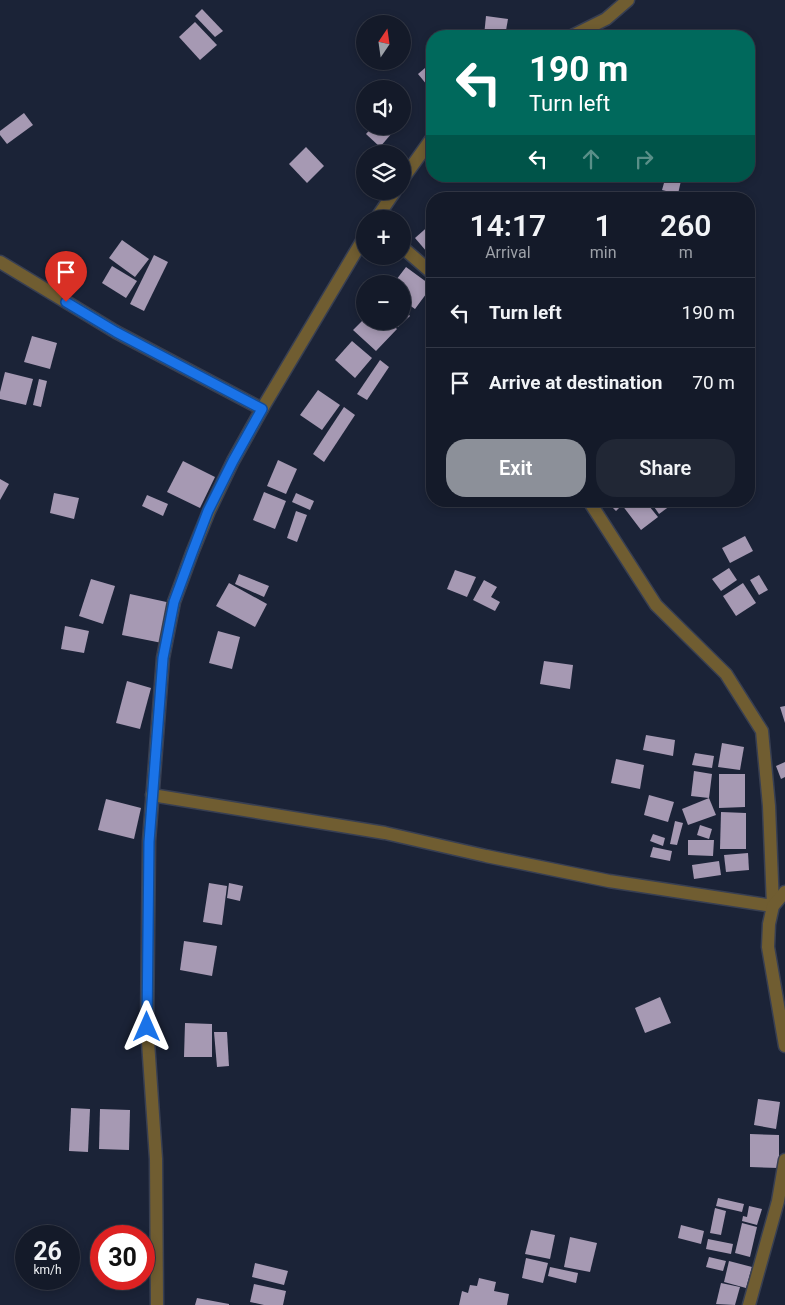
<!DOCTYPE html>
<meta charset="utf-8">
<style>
:root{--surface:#141a29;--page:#212735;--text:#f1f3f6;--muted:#9da1a8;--line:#333846;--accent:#8c9099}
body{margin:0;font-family:Roboto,sans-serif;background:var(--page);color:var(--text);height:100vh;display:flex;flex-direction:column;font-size:19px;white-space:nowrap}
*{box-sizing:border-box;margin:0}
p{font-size:16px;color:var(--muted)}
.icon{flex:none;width:28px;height:28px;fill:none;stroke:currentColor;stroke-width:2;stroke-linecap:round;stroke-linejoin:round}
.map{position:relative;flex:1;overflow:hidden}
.panel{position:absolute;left:426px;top:192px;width:329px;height:315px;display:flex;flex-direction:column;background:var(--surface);border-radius:20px;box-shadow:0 2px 8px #0003,0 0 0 1px var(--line)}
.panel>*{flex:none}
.hud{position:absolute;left:426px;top:30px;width:329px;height:152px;border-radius:20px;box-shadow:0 2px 8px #0003,0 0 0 1px var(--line);background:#00695c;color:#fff;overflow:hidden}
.needle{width:32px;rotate:13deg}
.buttons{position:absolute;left:356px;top:15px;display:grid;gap:10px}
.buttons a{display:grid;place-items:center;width:55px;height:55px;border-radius:50%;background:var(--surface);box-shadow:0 2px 8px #0003,0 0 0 1px var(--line);font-size:25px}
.speed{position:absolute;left:15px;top:1225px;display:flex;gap:10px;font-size:25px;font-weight:700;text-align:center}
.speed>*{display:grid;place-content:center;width:65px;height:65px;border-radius:50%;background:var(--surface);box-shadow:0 2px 8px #0003,0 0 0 1px var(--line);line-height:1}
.speed small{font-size:12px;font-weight:400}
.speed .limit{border:8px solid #d22;background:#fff;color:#111}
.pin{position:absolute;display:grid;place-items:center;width:42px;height:42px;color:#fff;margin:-51px -21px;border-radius:50% 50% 50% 0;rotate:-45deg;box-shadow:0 0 5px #0007}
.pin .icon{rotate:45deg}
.me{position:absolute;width:55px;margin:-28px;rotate:0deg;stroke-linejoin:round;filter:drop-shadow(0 0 4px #0008)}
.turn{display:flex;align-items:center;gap:18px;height:105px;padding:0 20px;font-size:22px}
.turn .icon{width:65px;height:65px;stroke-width:2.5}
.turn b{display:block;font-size:35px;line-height:42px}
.lanes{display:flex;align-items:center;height:48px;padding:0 20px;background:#0003;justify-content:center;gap:25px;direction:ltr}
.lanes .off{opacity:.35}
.eta{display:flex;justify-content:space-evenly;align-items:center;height:85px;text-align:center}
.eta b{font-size:30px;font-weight:600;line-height:35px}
.primary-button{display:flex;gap:10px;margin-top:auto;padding:10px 20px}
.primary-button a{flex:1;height:58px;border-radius:20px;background:var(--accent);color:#fff;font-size:20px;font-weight:600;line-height:58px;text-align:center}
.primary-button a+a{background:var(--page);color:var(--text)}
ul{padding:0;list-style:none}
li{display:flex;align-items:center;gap:15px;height:70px;padding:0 20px;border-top:1px solid var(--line)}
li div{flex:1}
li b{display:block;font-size:19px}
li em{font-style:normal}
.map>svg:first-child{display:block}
</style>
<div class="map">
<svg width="785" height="1305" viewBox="0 0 785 1305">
<rect width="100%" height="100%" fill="#1b2337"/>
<g fill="#a699b3">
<path d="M202,9l21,22 -8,6 -20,-21z"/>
<path d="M486,16l22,3 -3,17h-21z"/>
<path d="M195,22l22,23 -17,15 -21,-23z"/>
<path d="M432,62v29l-14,-17z"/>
<path d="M402,104l9,7 -9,10z"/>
<path d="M24,113l9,12 -26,19 -7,-9v-4z"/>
<path d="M373,126h25l-18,21 -14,-13z"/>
<path d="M306,147l18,19 -17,17 -18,-19z"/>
<path d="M666,176h16l-4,18 -16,-4z"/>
<path d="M432,223v25l-5,4 -12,-14z"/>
<path d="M122,240l27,19 -14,18 -26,-19z"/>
<path d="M154,255l14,7 -24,49 -14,-7z"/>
<path d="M112,266l25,15 -11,17 -24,-15z"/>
<path d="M406,267l26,19 -17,23 -13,-9v-16h-9z"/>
<path d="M402,307l8,9 -12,11 -6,-6h10z"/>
<path d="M365,318v3h23l9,8 -21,22 -23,-21z"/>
<path d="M32,336l25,7 -7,26 -26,-7z"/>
<path d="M352,341l20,17 -17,20 -20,-18z"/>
<path d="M380,360l9,7 -22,33 -10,-6z"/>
<path d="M5,372l28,7 -7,26 -26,-6v-7z"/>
<path d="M39,379l8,2 -6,26 -8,-2z"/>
<path d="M318,390l22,15 -18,25 -22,-15z"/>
<path d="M344,407l11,8 -31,47 -11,-8z"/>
<path d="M278,460l19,9 -11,25 -19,-8z"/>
<path d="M183,461l32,16 -15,31 -33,-16z"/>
<path d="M0,479l9,5 -9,16z"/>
<path d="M264,492l22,9 -11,28 -22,-9z"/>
<path d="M54,493l25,5 -5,21 -24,-6z"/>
<path d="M296,493l18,8 -4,9 -18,-8z"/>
<path d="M147,495l21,9 -5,12 -21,-10z"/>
<path d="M619,501h4l2,2 3,-2h17l13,16 -17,13 -19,-25 -6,6 -4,-4z"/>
<path d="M650,501h22l2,2 -15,11z"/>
<path d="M296,511l11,4 -10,27 -10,-4z"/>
<path d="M745,536l8,15 -23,12 -8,-15z"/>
<path d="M729,568l8,12 -16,11 -9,-12z"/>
<path d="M455,570l21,7 -9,20 -20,-8z"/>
<path d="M239,574l30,12 -5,11 -29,-13z"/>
<path d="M759,575l9,15 -9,5 -9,-15z"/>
<path d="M91,579l24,7 -12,38 -24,-8z"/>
<path d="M484,580l13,7 -6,10 9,5 -5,9 -22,-11z"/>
<path d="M229,583l38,21 -12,23 -39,-21z"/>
<path d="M743,583l13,20 -20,13 -13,-20z"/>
<path d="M130,594l41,9 -9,40 -40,-8z"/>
<path d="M65,626l24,5 -5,22 -23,-4z"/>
<path d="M218,631l22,6 -8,32 -23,-6z"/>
<path d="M544,661l29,4 -3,24 -30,-5z"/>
<path d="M127,681l24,7 -11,41 -24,-6z"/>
<path d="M785,706v17l-5,-16z"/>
<path d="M646,735l29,5 -2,16 -30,-6z"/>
<path d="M722,743l22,4 -4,23 -22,-3z"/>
<path d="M695,753l19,3 -2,12 -20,-3z"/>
<path d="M616,759l28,6 -4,24 -29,-6z"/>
<path d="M785,762v15l-4,2 -5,-13z"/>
<path d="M694,771l18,3 -3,24 -18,-2z"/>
<path d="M719,774h26v33l-26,1z"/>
<path d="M649,795l25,7 -6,20 -24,-7z"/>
<path d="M709,798l7,17 -28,10 -6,-16z"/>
<path d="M106,799l35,9 -7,31 -36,-9z"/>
<path d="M721,812l25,1v36h-26z"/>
<path d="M675,821l8,2 -6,22 -7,-1z"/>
<path d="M700,825l12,4 -3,10 -12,-4z"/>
<path d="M653,834l12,4 -2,8 -13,-5z"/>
<path d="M688,840h26l-1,16 -25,-1z"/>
<path d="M653,847l19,4 -2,10 -20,-4z"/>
<path d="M748,853l1,17 -23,2 -2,-17z"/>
<path d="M719,861l2,14 -27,4 -2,-14z"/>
<path d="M209,883l18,3 -5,39 -19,-3z"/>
<path d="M229,883l14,3 -3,15 -13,-3z"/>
<path d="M184,941l33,5 -5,30 -32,-6z"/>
<path d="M660,997l11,26 -26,10 -10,-25z"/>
<path d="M185,1023l27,1v33h-28z"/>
<path d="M214,1032h13l2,34 -12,1z"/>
<path d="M758,1099l22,3 -4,27 -22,-4z"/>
<path d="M71,1108l19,1 -2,43 -19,-1z"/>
<path d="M100,1109l30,1 -1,40 -30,-1z"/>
<path d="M750,1134l29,1v33l-29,-1z"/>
<path d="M718,1198l26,6 -2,8 -26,-6z"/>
<path d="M749,1206l13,3 -5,16 -15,-4 1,-5 4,1z"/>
<path d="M715,1208l11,3 -5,24 -11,-2z"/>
<path d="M742,1223l15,4 -7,30 -15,-4z"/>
<path d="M681,1225l23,6 -3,13 -23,-6z"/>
<path d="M531,1230l24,5 -5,24 -25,-5z"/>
<path d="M570,1237l27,6 -7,29 -26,-5z"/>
<path d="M708,1239l25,5 -2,10 -25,-5z"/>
<path d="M709,1257l17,4 -3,10 -17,-4z"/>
<path d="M526,1258l22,5 -5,20 -21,-5z"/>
<path d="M729,1261l23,6 -6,21 -22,-6z"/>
<path d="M255,1263l33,8 -4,14 -32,-8z"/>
<path d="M550,1267l28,6 -2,10 -28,-7z"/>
<path d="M479,1278l17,4 -2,9 15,3 -2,11h-48l3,-14 6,2 2,-8 7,1z"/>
<path d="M721,1283l19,4 -5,18 -19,-1z"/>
<path d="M254,1284l32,7 -3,14h-19l-14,-3z"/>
<path d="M197,1298l32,6v1h-34z"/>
</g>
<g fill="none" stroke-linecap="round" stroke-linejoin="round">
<defs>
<g id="minor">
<path d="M572,36l34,-17 22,-19"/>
<path d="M402,180l30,-42"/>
<path d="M376,219l19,-28"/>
<path d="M402,247l30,26"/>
<path d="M0,262l116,70 146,77"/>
<path d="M152,795l233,38 101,23 123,25 164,25 -4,-100 -7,-75 -36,-57 -70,-69 -67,-104"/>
<path d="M785,892l-12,14 -4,18 -1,23 17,99"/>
<path d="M157,1305l-1,-146 -9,-132 2,-186 14,-183 11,-56 18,-49 17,-42 24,-50 29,-52 103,-173"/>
<path d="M749,1305l29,-104 7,-41"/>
</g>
</defs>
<use href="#minor" stroke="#383f52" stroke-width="15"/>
<use href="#minor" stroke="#705d31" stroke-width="12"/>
</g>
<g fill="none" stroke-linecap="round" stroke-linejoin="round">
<defs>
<path id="route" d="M66,302l50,30 146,77 -29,52 -25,50 -16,42 -18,49 -11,56 -14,184 -2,185"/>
</defs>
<use href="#route" stroke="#114b97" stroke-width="12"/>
<use href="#route" stroke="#1a73e8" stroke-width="9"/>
</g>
</svg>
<div class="buttons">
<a><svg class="needle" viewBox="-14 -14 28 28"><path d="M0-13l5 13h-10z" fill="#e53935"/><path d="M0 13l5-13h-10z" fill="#9da1a8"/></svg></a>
<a><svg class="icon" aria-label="sound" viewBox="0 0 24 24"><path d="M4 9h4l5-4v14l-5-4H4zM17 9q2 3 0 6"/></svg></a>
<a><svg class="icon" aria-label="layers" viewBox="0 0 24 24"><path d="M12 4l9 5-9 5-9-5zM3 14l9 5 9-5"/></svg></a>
<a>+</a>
<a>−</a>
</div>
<div class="speed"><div>26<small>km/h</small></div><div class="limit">30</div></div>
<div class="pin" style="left:66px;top:302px;background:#d93025"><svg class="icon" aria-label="arrive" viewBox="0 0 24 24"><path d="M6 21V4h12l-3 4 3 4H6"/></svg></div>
<svg class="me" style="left:147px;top:1027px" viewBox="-20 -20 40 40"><path d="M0-17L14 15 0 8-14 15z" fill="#1a73e8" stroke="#fff" stroke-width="4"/></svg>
<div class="hud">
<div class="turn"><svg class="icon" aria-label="left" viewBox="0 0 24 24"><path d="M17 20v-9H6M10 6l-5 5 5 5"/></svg><div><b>190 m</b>Turn left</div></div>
<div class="lanes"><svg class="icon" aria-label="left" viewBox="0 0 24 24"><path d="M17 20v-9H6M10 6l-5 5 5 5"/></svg><svg class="icon off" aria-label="ahead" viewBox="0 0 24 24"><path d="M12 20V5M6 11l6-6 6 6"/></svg><svg class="icon off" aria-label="right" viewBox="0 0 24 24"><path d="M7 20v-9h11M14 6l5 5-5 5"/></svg></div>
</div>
<section class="panel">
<div class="eta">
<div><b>14:17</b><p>Arrival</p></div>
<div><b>1</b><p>min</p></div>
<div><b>260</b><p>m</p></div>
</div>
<ul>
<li><svg class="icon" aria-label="left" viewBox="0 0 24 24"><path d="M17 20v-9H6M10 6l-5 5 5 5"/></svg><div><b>Turn left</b></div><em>190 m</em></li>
<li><svg class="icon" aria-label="arrive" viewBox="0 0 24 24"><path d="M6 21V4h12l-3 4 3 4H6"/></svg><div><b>Arrive at destination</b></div><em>70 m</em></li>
</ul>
<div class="primary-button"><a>Exit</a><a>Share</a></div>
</section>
</div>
